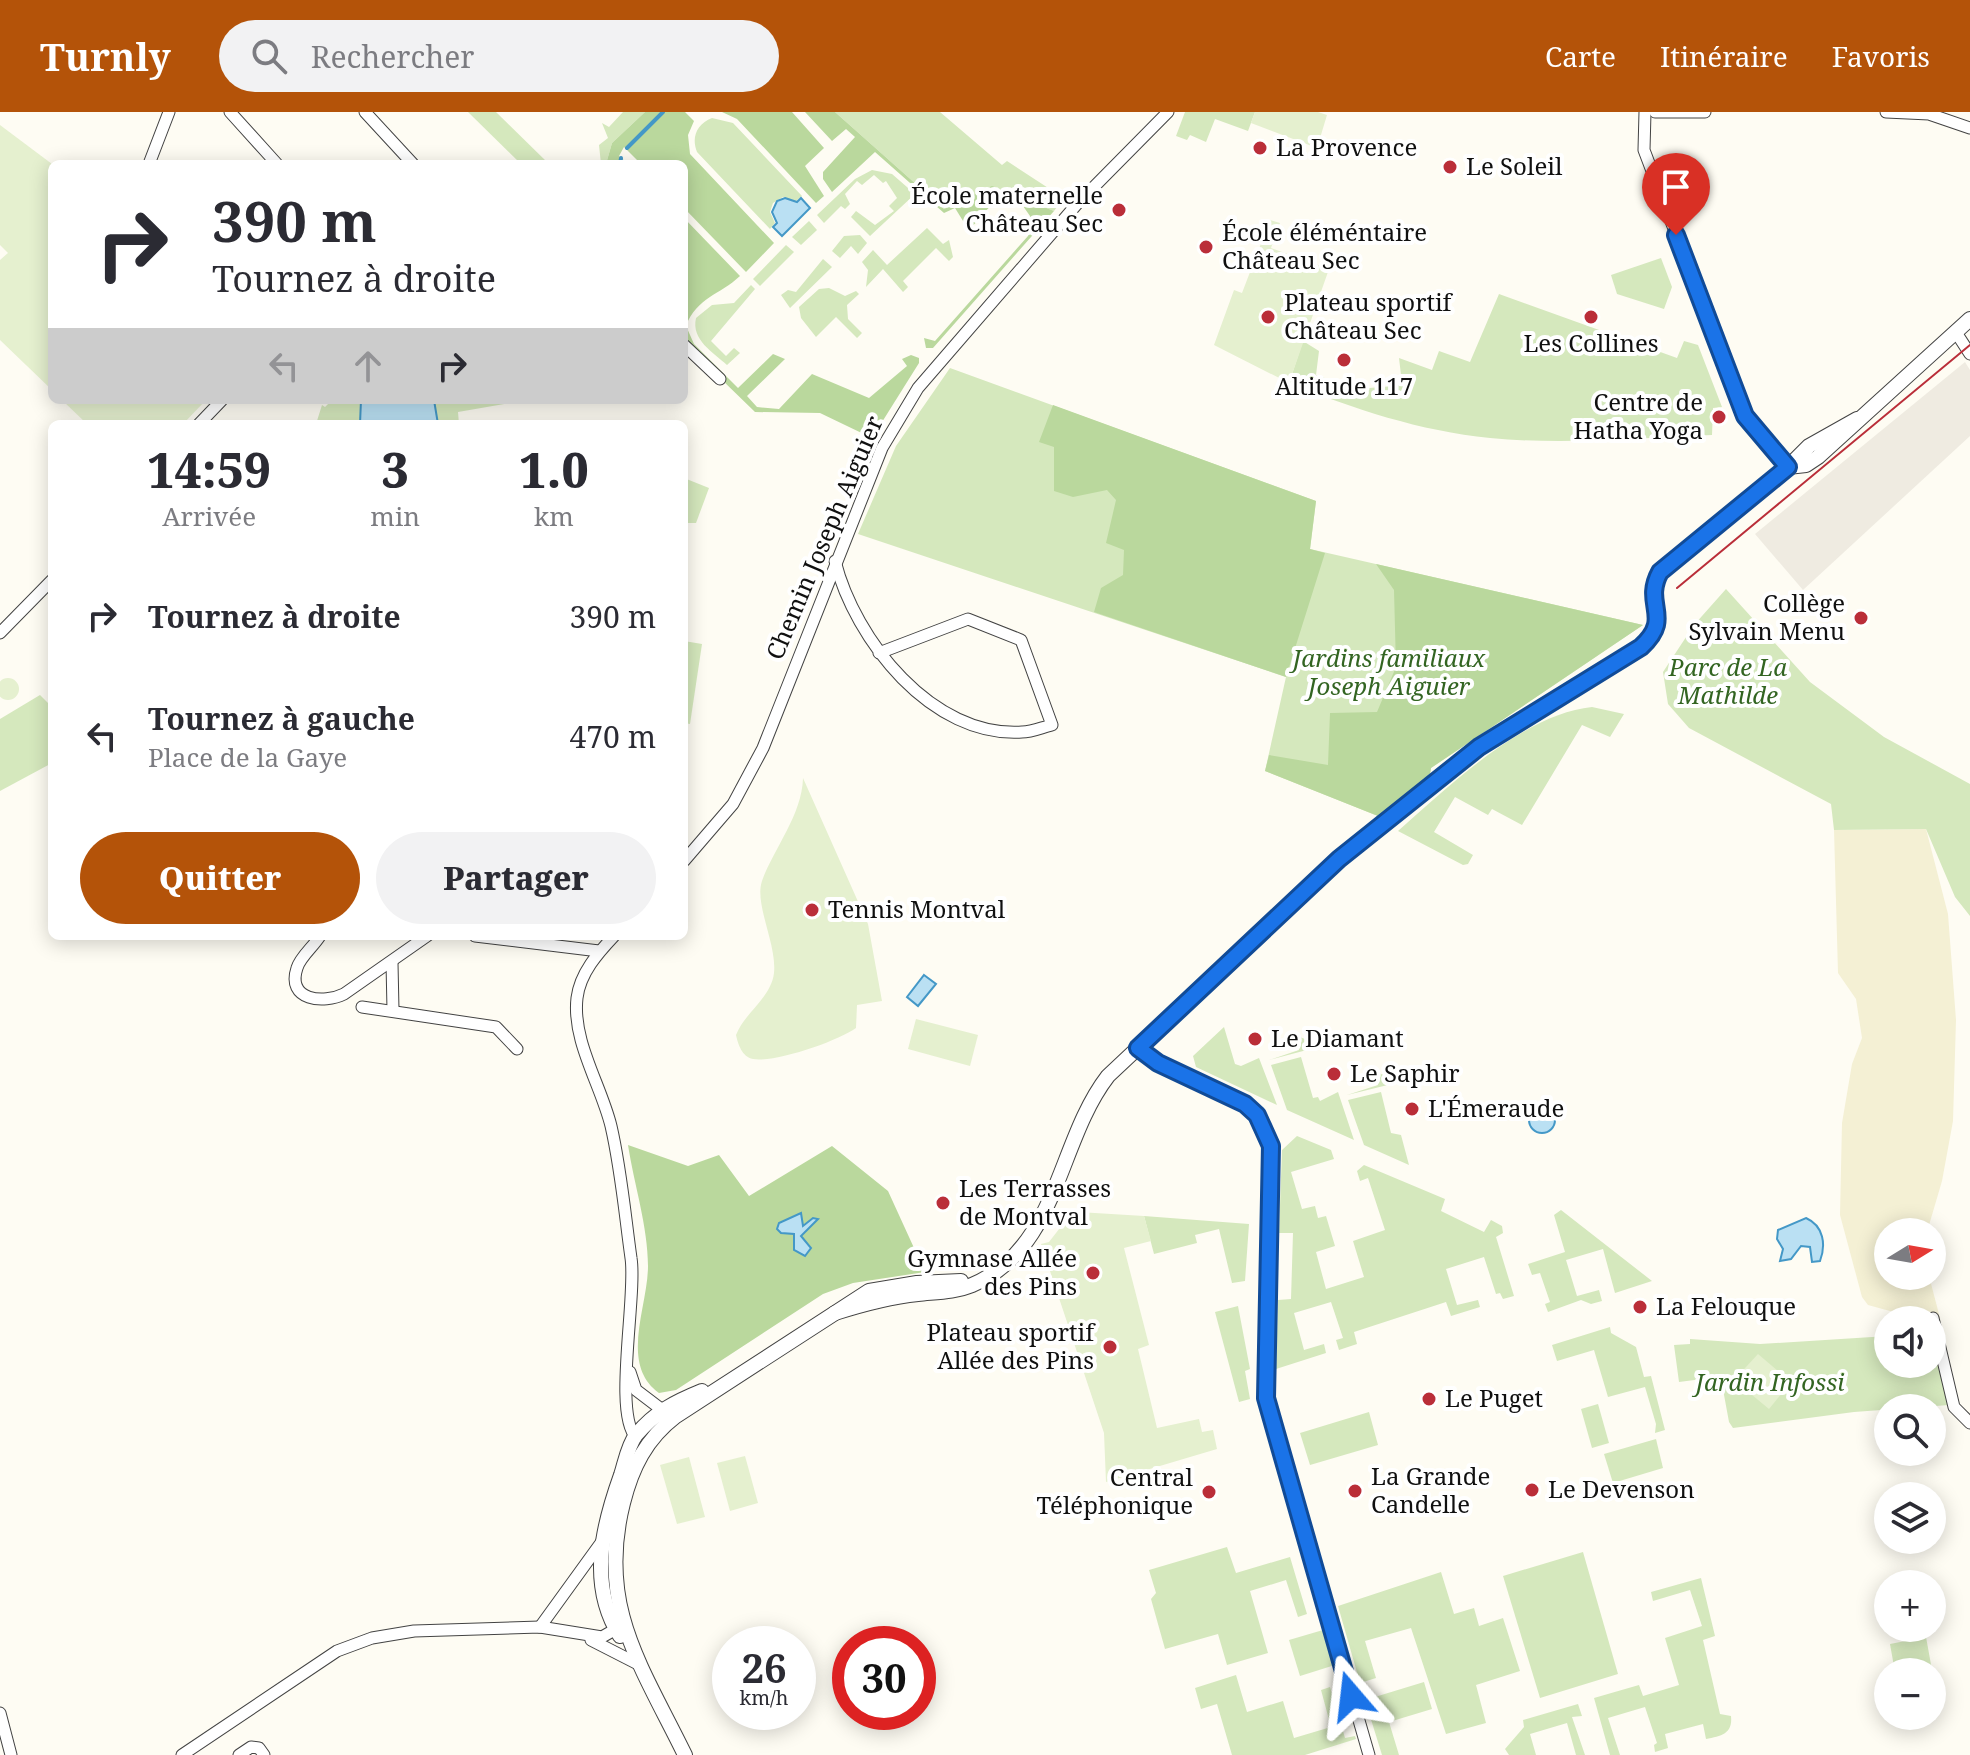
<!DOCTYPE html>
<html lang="fr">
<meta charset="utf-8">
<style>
:root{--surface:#fff;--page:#f2f2f3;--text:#2b2b33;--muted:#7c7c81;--accent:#b45309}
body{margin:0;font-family:"Noto Serif",serif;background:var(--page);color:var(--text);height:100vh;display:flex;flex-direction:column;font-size:30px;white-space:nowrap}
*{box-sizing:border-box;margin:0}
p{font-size:26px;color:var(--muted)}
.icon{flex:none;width:44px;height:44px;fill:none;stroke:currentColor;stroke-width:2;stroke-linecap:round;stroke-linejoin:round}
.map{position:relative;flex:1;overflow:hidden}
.panel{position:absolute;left:48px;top:308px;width:640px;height:520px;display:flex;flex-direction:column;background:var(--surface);border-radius:12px;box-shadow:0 4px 20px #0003}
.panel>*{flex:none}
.banner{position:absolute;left:48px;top:48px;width:640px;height:244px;border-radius:12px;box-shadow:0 4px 20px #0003;background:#fff;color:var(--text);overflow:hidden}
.needle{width:52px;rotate:79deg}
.buttons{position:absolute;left:1874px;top:1106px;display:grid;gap:16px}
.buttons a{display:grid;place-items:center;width:72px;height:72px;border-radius:50%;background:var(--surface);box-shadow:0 4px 20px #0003;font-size:40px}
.speed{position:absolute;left:712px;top:1514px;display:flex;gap:16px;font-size:40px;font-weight:700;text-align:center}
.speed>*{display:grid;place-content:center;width:104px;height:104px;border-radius:50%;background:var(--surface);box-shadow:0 4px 20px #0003;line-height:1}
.speed small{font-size:20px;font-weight:400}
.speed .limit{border:12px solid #d22;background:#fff;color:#111}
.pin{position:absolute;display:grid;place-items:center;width:68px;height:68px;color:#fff;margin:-82px -34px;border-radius:50% 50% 50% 0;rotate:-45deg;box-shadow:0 0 8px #0007}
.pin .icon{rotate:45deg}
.me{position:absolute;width:88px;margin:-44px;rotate:343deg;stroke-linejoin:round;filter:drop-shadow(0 0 6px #0008)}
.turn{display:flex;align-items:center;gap:28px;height:168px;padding:0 32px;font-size:36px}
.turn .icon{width:104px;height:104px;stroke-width:2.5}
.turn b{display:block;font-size:56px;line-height:68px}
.lanes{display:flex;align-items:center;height:76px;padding:0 32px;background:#0003;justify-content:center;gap:40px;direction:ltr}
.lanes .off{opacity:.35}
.eta{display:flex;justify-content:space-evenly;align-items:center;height:136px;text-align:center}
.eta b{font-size:48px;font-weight:800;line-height:56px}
.cta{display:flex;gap:16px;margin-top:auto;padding:16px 32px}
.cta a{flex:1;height:92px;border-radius:48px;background:var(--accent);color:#fff;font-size:32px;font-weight:800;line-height:92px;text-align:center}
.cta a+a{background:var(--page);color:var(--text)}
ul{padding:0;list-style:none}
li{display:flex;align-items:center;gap:24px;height:120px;padding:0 32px}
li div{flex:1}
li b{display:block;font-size:30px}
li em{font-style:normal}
header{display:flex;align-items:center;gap:48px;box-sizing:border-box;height:112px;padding:0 40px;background:var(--accent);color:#fff}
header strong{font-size:38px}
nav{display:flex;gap:44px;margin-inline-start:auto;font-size:28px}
.search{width:560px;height:72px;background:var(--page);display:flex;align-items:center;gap:20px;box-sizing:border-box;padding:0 28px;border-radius:44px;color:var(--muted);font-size:30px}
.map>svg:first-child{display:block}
</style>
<header>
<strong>Turnly</strong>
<div class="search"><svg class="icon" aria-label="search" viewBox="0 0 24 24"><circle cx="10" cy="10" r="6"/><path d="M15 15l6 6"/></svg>Rechercher</div>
<nav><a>Carte</a><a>Itinéraire</a><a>Favoris</a></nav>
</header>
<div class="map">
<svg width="1970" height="1643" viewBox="0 0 1970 1643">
<rect width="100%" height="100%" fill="#fefcf3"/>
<path fill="#f4f0d4" d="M1926,717l22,85 8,106 -3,101 -11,60 -15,51h-39v44h41l11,42 -21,1 -51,-14 -6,-8 -22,-82 2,-92 10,-59 10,-26 -6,-39 -18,-26 -4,-143z"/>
<g fill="#d5e8bd">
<path d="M468,0h28l53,52h-28z"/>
<path d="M623,0h22l-33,31 -6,21h-5l-2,-19 9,-7 -6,-15 7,4z"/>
<path d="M835,0h105l62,53 5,-4 52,34 8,-1 -13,17 -62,-24 -48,22z"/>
<path d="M1185,0h70l-7,19 -33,-12 -9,23 -16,-7 -3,5 -11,-4z"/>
<path d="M712,6l21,5 69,73 -6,5 -13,-4 -10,6 -3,9 5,11 -5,6 -73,-77c-6,-15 0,-28 15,-34z"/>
<path d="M872,58l20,4 23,20 -45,42 -19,-19 5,-6 19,14 19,-14 -5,-5 8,-8 -11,-17 -3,2 -9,-8 -12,10 -5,-4 -12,13 5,10 -5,5 -4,-3 -17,17 -7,-8 38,-36z"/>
<path d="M809,109l8,9 -16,15 -9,-8z"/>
<path d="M927,116l16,16 6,-4 4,17 -4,4 -13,-13 -33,33 5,6 -5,5 -20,-23 -17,18 2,-17 -6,-8 11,-12 14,15z"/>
<path d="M860,123l7,8 -9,11 -7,-8 -11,12 -8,-7 12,-15z"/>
<path d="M786,133l8,7 -34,34 -7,-7z"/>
<path d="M1661,146l11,29 -8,22 -47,-15 -6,-19z"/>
<path d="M823,147l9,8 -42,41 -9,-13 7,-5 8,2z"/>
<path d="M751,173l4,4 -44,52 15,15 8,-8 6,5 -13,12c-14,-13 -36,-25 -31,-47l16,-13 22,-2z"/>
<path d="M829,176l16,8 11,-5 3,3 -12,11 1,14 14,14 -5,5 -21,-21 -20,20 -15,-19 -2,-11 20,-18z"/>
<path d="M1499,182l178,64 7,-17 14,4 24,62 -9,1 -1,27c-74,3 -149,10 -222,3 -70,-7 -136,-29 -201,-55l14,-42 16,10 -3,24 40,14 39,-3 6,-11 -2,-17 33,12 7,-19 31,11z"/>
<path d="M950,256l366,133 -6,48 333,76 -212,143 -1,6 -47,44 -118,-47 21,-94 -428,-143 38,-88z"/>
<path d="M332,288h196l-70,12 1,12h-143l6,-19 3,2z"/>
<path d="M684,366l25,10 -13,35h-12z"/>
<path d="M1726,477l84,93 74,55 86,47v132l-15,-19 -29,-68 -92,1 -3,-26 -142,-76 -21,-24 -5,-32 31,-47z"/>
<path d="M684,529l18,3 -12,80 -6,-1z"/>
<path d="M40,583l12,12v56l-52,28v-72z"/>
<path d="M1592,595l32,7 -14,23 -28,-12 -60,100 -30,-16 -4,6 -33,-18 -21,35 39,23 -5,9 -5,1 -65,-34c50,-44 125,-117 194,-124z"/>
<path d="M1224,915l11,37 6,2 18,-8 18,47 -81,-38 -3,-11z"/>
<path d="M1295,923l27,11 -53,14 30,-10z"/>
<path d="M1301,945l12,41 5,-1 2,4 18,-9 16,48 -67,-30 -16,-45z"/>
<path d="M1374,959l26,11 -53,13 31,-10z"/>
<path d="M1381,980l10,41 10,2 8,30 -45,-20 -16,-45z"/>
<path d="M1297,1024l34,14 3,9 -43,13 11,37 13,-3 3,12 8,-2 9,30 -19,6 10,37 38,-12 -11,-36 32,-11 -17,-52 -8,3 -3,-10 7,-6 81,34 -4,12 43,21 7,-12 11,6 1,7 -7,4 18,59 -11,3 -3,-6 -4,1 -12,-37 -38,12 11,36 21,-5 2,7 -29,9 -5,-14 -92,30 3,12 -18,6 -3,-10 7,-2 -12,-36 -37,11 10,37 20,-6 2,9 -50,16 2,-69 13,-1 2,-66h-14l3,-83z"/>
<path d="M1561,1098l91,71 -37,12 -12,-44 -37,11 11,36 22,-6 3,11 -11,3 -10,-4 -33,12 -3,-8 5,-2 -10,-29 -8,2 -4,-11 37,-12 -11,-37z"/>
<path d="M1144,1104l105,8 -4,57 -13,2 -13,-54 -24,6 2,8 -43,11z"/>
<path d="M1238,1194l12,63 -5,2 5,28 -11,3 -24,-90z"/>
<path d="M1610,1215l1,6 25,14 8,30 7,-1 14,54 -10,3 1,-9 -11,-37 -37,10 -14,-47 -37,11 -5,-16z"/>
<path d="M1888,1224v28h44v-28l17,69 -95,7 -121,16 -4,-6 -7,-38 -12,-6 -31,4 -5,-37 16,-1v-5l70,5z"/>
<path d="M1598,1292l11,39 -17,5 -11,-39z"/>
<path d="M1369,1300l9,33 -68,20 -10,-32z"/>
<path d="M1656,1327l7,29 -50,15 -9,-29z"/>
<path d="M1227,1435l9,26 54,-16 17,57 -9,3 -12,-37 -36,11 18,62 -41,12 -9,-31 -53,15 -14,-50 5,-6 -7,-23z"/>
<path d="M1583,1440l35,122 -78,24 -37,-122z"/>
<path d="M1441,1460l13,42 20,-6 5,18 24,-8 17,53 -44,14 10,38 -40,11 -35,-106 -46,13 11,37 -16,5 -22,-77z"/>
<path d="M1701,1466l14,58 -12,4 17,74 11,2c2,18 -10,20 -25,23l-3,-15 -38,10 3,14 -13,4 -1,-7 3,-2 -12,-36 -37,11 12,37h-10l-16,-57 45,-13 4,11 36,-11 -14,-47 37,-12 -12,-36 -37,11 -2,-9z"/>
<path d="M1323,1518l12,35 -35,11 -11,-36z"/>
<path d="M1926,1525l12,66 -6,1v-32h-37l-5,-28z"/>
<path d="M1236,1563l11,37 36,-11 11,37 37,-11 -10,-37 9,-3 15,51 10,-2 1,3 -51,16h-73l-15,-51 -16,5 -6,-21z"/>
<path d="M1424,1570l8,27 -43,13 10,33h-17l-17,-55z"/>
<path d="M1578,1592l4,12 -10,1 13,38h-9l-9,-32 -37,11 6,21h-27l-4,-6 19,-22 -1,-7z"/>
</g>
<g fill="#bad89d">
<path d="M645,0h40l9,9 -6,14 2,19 84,89 -28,29 -62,-64v-44h-43l-17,-17 -5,9 9,8h-22l6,-21z"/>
<path d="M722,0h70l32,36 -19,18 19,30 -8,7 -79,-84z"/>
<path d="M805,0h30l109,97 48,-23 62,25 -121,137h-7l-2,-10 11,3 93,-105 2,-20 -7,-10 -16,-9c-22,7 -25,24 -39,32l-13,-21 -11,5 -69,-61 -43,40 -9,-13v-7l32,-35 -9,-8 -14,12z"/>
<path d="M684,106l56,58c-20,19 -43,21 -54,50l8,18 44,44 35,-34 12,5 -38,37 10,11 22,2 33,-35 57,24 38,-32 -5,-7 9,-4 8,3v5l-47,75 -52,-25 -65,-1 -71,-69z"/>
<path d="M1053,293l263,96 -6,48 15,4 -39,124 -192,-65 7,-24 22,-13 1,-25 -18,-7 10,-43 -9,-10 -34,7 -19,-6v-44l-15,-5z"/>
<path d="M1376,452l267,61 -212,143 -1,6 -47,44 -118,-47 4,-16 59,10 2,-52 47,-1 19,-45 -2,-77z"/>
<path d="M628,1033l60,21 31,-11 30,41 83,-50 56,45 37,81 -72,11 -30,11 -147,96 -17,3c-40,-29 -11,-86 -11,-127 0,-39 -14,-82 -20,-121z"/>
</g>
<g fill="#e5f0cf">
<path d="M1255,0h63l9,3 -10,33 -66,-25z"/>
<path d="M0,13l52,39v226l-52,-50v-80l8,-7 -8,-8z"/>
<path d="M1270,108l10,3 -9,25 58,21 -40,114 -75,-38 20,-55 8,3z"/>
<path d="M62,288h144l-23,24h-96z"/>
<circle cx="8" cy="577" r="11"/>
<path d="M803,666l65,146 14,77 -25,4 -1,23c-18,13 -81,35 -103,31 -11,-2 -15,-15 -17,-24 9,-23 35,-37 38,-62 3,-29 -20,-69 -12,-92 12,-33 40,-66 41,-103z"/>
<path d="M916,907l62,16 -8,31 -62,-17z"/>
<path d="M1062,1099l82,5 7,25 -27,7 25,97 -11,4 19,79 42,-9 3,13 11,-2 4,19 -111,33 -2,-49 -63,-189 8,-2 14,-18z"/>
<path d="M1758,1242l33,28 -22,27 -35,-29z"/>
<path d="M745,1344l13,47 -28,8 -13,-48z"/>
<path d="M689,1345l16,60 -28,7 -17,-59z"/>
</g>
<path fill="#efebe1" d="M1965,250l5,8v66l-167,154 -48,-56z"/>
<g fill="#bae0f3" stroke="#4498c7" stroke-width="2">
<path d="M785,86l12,4 4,-4 9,10 -28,28 -9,-9 4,-4 -5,-11 5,-11z"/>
<path d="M361,288h73l4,24h-78z"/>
<path d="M924,863l12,9 -18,22 -11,-9z"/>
<circle cx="1542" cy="1008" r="13"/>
<path d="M801,1101l2,13 10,-8 5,1 -17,17 10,12 -6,8 -11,-6v-16l-13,-1 -4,-4 2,-6z"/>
<path d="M1806,1106c18,8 20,27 14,43l-8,1 -2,-15 -9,-1 -10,13 -11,2 3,-12 -6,-10 1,-9z"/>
</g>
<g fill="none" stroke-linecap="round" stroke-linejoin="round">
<g stroke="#4498c7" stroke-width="4">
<path d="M627,36l36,-36"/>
<path d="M620,52l1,-6"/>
</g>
<defs>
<g id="minor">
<path d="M230,0l47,52"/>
<path d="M365,0l48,52"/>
<path d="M1645,0l-1,38 101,266 43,51"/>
<path d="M1655,0h50"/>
<path d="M1886,0l43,2 41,14"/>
<path d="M149,52l20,-52"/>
<path d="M1957,222l13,20"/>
<path d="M684,233l36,34"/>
<path d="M199,312l23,-24"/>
<path d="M835,449c20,79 97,177 187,171 10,0 21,-5 30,-7l-31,-85 -53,-21 -89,34"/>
<path d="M0,521l52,-53"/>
<path d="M684,749l49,-57 30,-56 119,-300 36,-60 159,-184 91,-92"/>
<path d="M320,824c-6,10 -20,21 -23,32 -11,33 27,36 47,26l83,-58"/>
<path d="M475,824l124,15"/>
<path d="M614,824c-16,17 -34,37 -37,62 -5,43 24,87 34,128 10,43 14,89 20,132 6,37 -18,156 5,179"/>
<path d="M392,851l1,47"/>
<path d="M362,895l134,20 21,22"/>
<path d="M1138,936l20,15 87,41 12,11 14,31 -5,252 103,357"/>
<path d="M1933,1206l21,89 16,16"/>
<path d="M630,1260l6,18 25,19v8"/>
<path d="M540,1515l63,-87"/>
<path d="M591,1528l47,24"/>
<path d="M0,1601l11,42"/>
<path d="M182,1643l155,-104 35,-13 42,-7 126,-4 62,10 21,-12"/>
<path d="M239,1643l12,-8 8,1 5,7"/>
</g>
<g id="tertiary">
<path d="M1788,355l18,-2 12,-8 152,-138"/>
<path d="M835,1201c28,-9 54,-16 83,-19 18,-2 37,-2 54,-9 87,-37 85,-143 136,-209l231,-217 140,-112 162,-100c30,-28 2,-44 19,-75l128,-105 21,-21 48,-27"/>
<path d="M620,1524c-32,-51 -18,-108 1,-161 4,-12 7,-30 15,-40 19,-23 39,-33 66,-44"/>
<path d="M685,1643c-44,-90 -88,-149 -62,-252 9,-36 23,-64 53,-87l193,-125 48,-8 44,-2"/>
</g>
</defs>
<use href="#minor" stroke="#434343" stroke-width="13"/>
<use href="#tertiary" stroke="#434343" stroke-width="16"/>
<use href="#minor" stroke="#fff" stroke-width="11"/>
<use href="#tertiary" stroke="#fff" stroke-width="14"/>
<path stroke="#ba2e39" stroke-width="2" d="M1677,476l293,-243"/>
</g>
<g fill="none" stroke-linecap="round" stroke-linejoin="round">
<defs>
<path id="route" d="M1351,1584l-85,-298 5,-252 -14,-31 -12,-11 -87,-41 -20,-15 201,-189 140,-112 162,-100c33,-30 1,-42 19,-75l128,-105 -43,-51 -69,-181"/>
</defs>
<use href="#route" stroke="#114b97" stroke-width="20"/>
<use href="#route" stroke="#1a73e8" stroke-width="14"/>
</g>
<g fill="#ba2e39" stroke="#fff" stroke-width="3">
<circle cx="1260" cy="36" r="8"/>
<circle cx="1450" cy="55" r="8"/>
<circle cx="1119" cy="98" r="8"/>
<circle cx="1206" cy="135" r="8"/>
<circle cx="1268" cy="205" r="8"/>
<circle cx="1591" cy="205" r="8"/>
<circle cx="1344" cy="248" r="8"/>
<circle cx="1719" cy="305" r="8"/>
<circle cx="1861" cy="506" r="8"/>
<circle cx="812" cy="798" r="8"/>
<circle cx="1255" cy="927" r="8"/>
<circle cx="1334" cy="962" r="8"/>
<circle cx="1412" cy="997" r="8"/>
<circle cx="943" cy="1091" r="8"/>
<circle cx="1093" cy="1161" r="8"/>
<circle cx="1640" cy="1195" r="8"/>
<circle cx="1110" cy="1235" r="8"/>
<circle cx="1429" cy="1287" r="8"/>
<circle cx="1532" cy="1378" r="8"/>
<circle cx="1355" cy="1379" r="8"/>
<circle cx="1209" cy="1380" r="8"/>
</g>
<g text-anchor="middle" stroke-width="8" stroke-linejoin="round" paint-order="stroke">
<g font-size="24" fill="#101010" stroke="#fff" text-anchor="start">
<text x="1276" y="44">La Provence</text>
<text x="1466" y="63">Le Soleil</text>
<text x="1103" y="92" text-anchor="end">École maternelle<tspan x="1103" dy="28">Château Sec</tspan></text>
<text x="1222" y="129">École éléméntaire<tspan x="1222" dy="28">Château Sec</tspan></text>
<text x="1284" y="199">Plateau sportif<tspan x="1284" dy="28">Château Sec</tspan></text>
<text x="1591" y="240" text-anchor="middle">Les Collines</text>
<text x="1344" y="283" text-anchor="middle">Altitude 117</text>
<text x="1703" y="299" text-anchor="end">Centre de<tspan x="1703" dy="28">Hatha Yoga</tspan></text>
<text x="1845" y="500" text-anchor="end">Collège<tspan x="1845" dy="28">Sylvain Menu</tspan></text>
<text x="828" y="806">Tennis Montval</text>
<text x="1271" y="935">Le Diamant</text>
<text x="1350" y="970">Le Saphir</text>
<text x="1428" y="1005">L'Émeraude</text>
<text x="959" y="1085">Les Terrasses<tspan x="959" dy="28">de Montval</tspan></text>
<text x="1077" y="1155" text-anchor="end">Gymnase Allée<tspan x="1077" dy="28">des Pins</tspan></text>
<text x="1656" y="1203">La Felouque</text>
<text x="1094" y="1229" text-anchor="end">Plateau sportif<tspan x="1094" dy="28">Allée des Pins</tspan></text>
<text x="1445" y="1295">Le Puget</text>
<text x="1371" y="1373">La Grande<tspan x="1371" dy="28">Candelle</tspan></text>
<text x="1193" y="1374" text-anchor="end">Central<tspan x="1193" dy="28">Téléphonique</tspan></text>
<text x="1548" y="1386">Le Devenson</text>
</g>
<g font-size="24" fill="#101010" stroke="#fff">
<text transform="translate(825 426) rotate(-67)" y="8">Chemin Joseph Aiguier</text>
</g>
<g font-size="24" font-style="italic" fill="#336522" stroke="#fff">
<text x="1389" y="555">Jardins familiaux<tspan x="1389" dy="28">Joseph Aiguier</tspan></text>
<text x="1728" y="564">Parc de La<tspan x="1728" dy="28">Mathilde</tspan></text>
<text x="1770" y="1279">Jardin Infossi</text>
</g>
</g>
</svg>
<div class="buttons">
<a><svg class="needle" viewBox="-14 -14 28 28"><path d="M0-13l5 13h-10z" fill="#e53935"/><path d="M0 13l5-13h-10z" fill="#7c7c81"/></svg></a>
<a><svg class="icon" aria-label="sound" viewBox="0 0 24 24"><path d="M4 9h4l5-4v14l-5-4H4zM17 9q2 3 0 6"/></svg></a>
<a><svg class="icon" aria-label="search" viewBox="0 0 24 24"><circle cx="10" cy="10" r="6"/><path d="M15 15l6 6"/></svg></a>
<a><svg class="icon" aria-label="layers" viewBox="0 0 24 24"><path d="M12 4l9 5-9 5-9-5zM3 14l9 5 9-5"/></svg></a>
<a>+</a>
<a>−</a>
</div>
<div class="speed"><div>26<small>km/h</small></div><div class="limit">30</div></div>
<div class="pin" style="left:1676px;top:123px;background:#d93025"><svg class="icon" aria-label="arrive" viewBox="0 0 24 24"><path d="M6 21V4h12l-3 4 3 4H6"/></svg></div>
<svg class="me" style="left:1351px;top:1584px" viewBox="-20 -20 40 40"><path d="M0-17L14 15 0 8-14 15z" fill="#1a73e8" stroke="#fff" stroke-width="4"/></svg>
<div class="banner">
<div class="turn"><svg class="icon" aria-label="right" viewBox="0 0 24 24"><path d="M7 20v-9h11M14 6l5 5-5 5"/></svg><div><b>390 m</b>Tournez à droite</div></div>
<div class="lanes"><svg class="icon off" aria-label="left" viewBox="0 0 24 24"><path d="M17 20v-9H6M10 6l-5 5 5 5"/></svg><svg class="icon off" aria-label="ahead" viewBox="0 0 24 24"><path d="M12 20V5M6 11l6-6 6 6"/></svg><svg class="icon" aria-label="right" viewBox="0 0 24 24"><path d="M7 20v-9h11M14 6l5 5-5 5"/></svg></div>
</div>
<section class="panel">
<div class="eta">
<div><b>14:59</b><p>Arrivée</p></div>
<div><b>3</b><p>min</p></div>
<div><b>1.0</b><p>km</p></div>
</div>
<ul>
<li><svg class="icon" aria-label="right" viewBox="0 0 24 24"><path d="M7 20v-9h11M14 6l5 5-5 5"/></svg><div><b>Tournez à droite</b></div><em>390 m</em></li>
<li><svg class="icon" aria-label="left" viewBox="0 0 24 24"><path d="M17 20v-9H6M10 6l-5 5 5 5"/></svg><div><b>Tournez à gauche</b><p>Place de la Gaye</p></div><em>470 m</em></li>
</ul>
<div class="cta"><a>Quitter</a><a>Partager</a></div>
</section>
</div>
